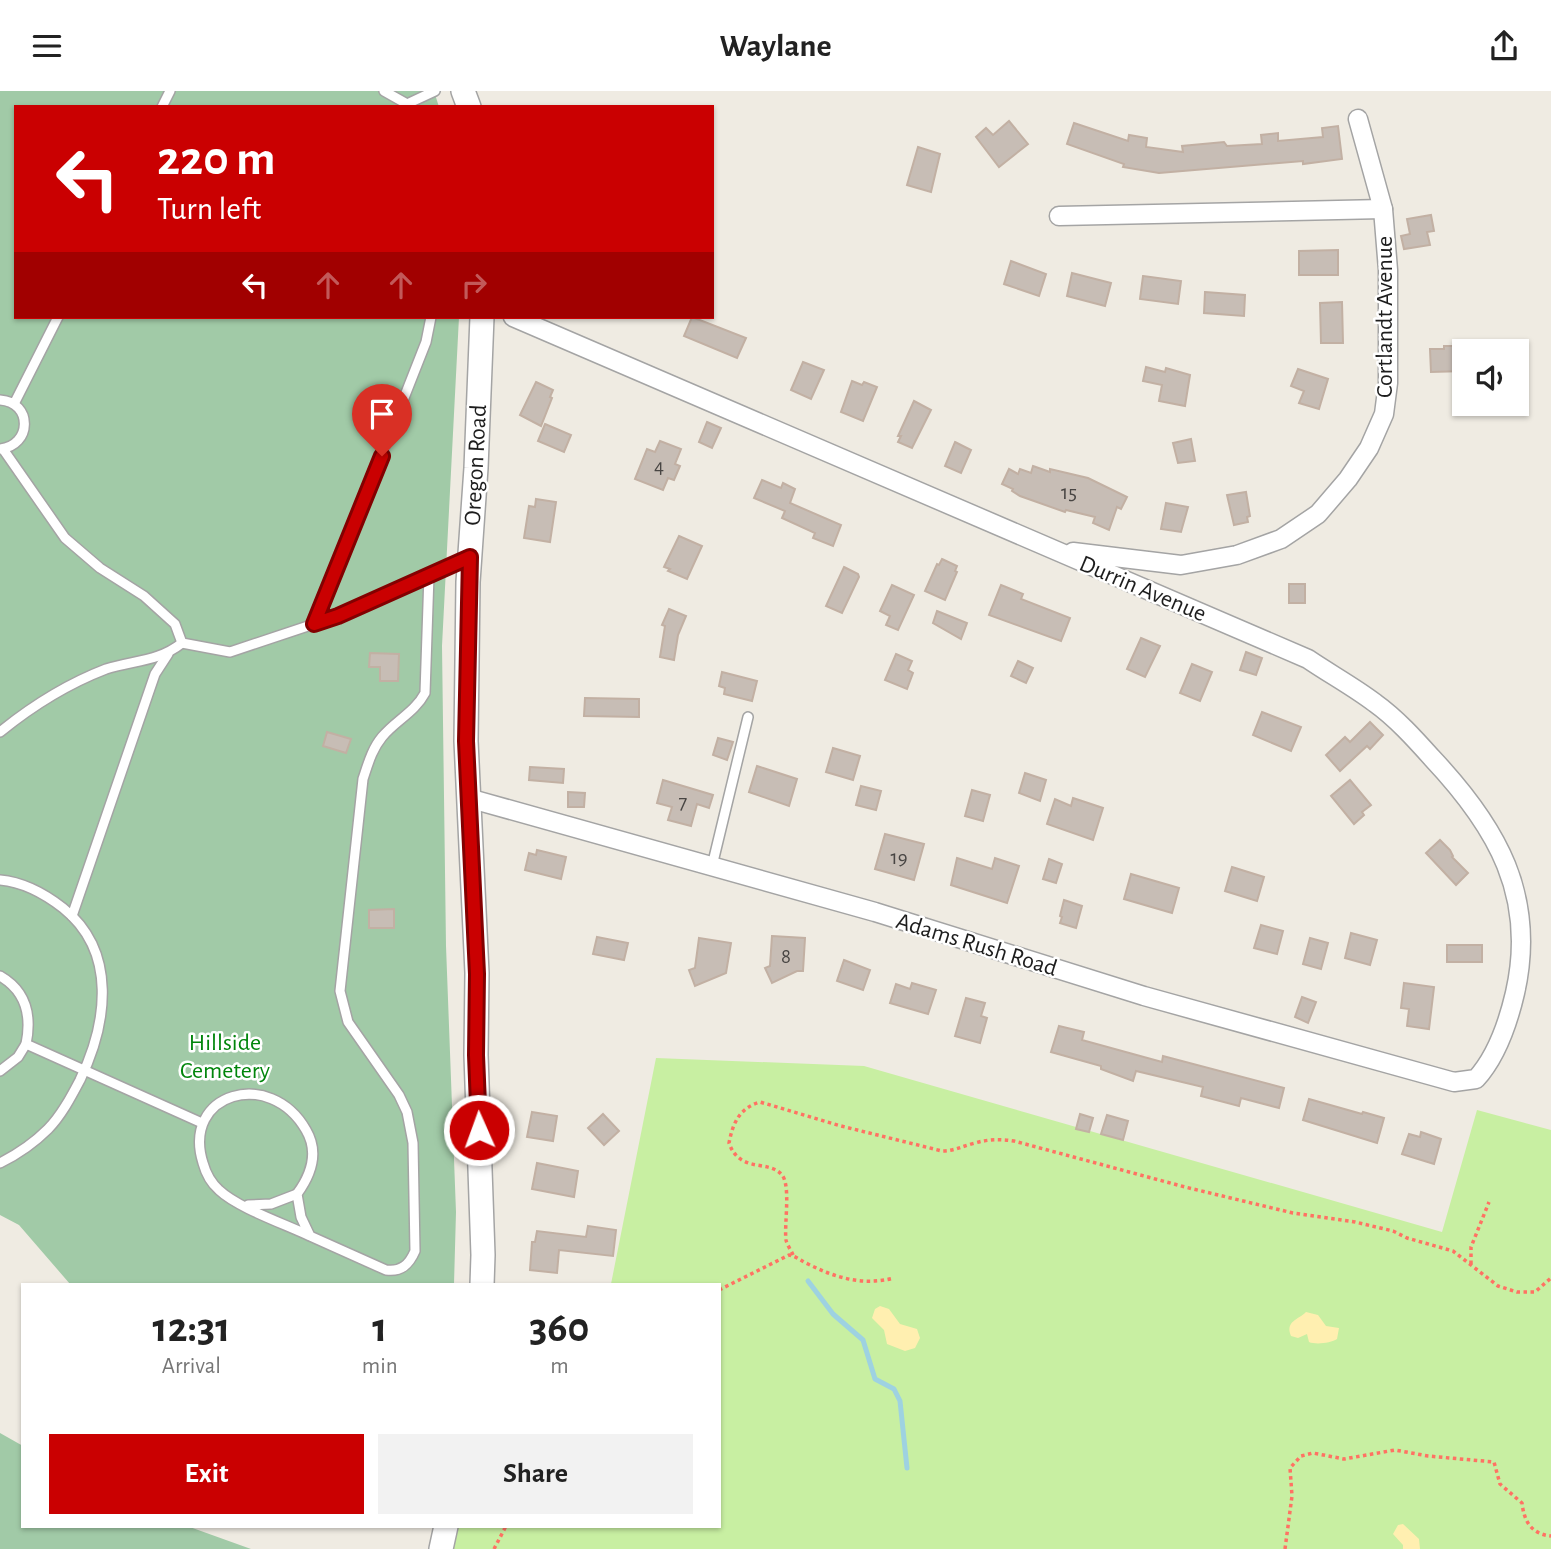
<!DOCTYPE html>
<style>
:root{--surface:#fff;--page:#f2f2f2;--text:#222;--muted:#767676;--accent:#ca0001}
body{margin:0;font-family:"Alegreya Sans",sans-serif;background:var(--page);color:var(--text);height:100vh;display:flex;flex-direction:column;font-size:26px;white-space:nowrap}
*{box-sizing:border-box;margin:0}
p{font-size:23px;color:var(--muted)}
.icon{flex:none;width:38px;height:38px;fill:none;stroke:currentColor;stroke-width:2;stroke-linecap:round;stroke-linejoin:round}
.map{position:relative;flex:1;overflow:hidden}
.details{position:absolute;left:21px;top:1192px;width:700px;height:245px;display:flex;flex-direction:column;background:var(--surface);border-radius:0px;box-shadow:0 2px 5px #0004}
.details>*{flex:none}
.banner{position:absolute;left:14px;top:14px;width:700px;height:214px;border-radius:0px;box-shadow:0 2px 5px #0004;background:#ca0001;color:#fff;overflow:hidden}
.controls{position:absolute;left:1452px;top:248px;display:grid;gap:14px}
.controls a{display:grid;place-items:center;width:77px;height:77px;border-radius:0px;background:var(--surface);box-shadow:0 2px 5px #0004;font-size:35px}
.pin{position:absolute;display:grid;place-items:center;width:60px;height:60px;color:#fff;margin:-72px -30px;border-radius:50% 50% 50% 0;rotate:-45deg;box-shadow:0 0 7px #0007}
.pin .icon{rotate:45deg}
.me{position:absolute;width:77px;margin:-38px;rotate:358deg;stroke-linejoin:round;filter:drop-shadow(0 0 5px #0008)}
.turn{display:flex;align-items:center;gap:24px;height:147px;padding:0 28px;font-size:32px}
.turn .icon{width:91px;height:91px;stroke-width:2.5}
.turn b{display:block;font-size:49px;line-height:60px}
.lanes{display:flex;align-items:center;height:66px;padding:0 28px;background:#0003;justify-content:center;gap:35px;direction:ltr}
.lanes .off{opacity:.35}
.eta{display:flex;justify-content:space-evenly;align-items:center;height:119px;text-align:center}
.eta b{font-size:42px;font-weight:600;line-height:49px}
.action{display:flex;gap:14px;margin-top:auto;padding:14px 28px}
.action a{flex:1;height:80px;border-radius:0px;background:var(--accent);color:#fff;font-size:28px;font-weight:600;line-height:80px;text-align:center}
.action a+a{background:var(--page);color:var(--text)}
header{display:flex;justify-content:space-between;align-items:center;height:91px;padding:0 28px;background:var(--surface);font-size:32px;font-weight:600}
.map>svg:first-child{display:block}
</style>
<header><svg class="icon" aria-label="menu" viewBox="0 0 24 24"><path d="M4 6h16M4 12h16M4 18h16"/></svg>Waylane<svg class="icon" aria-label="share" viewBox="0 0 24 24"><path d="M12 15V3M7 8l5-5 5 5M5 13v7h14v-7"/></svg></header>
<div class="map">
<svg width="1551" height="1458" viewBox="0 0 1551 1458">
<rect width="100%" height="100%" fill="#efebe2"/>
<path fill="#c8efa2" d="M656,967l208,8 578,166 35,-122 74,20v419h-1108l5,-23h271v-241l-108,-1z"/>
<g fill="#ffefb0">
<path d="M880,1215l9,3 11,15 17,5 3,9 -5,10 -10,3 -18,-7 -3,-14 -12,-12 3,-9z"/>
<path d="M1306,1221l12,3 8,11 13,2 -2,11c-6,4 -21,6 -28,3l-2,-8 -9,4 -7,-2c-6,-15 7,-16 15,-24z"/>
<path d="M1403,1433l16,15 1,10h-17v-4l-10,-11 5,-9z"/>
</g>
<g fill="#a1caa7">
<path d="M0,0h434l5,16h-423v210h443l-17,329 4,300 10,266 -2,72h-384l-51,-59 -19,-10z"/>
<path d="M0,1342l23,13v80h164l64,23h-251z"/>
</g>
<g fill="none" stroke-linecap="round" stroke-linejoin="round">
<path stroke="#9ed2e1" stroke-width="5" d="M808,1190l25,33 30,26 12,39 19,10 6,12 7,67"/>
</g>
<g fill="#c7bdb5" stroke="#c2b0a3" stroke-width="2">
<path d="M1009,30l19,23 -29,23 -23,-30 10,-9 7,7z"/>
<path d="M1074,32l54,18 1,-6 18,3 -1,9 37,5 -1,-6 42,-4 3,4 35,-2 -1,-9 17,-2v8l45,-4 -1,-9 16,-2 4,33 -39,5v-3l-144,12 -36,-6 1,-3 -57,-20z"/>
<path d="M918,56l22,7 -9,38 -24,-7z"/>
<path d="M1431,124l3,16 -7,1 3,13 -26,4 -3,-13 9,-2 -3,-15z"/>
<path d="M1338,159v25h-39v-24z"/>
<path d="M1011,170l35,13 -7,22 -35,-12z"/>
<path d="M1072,182l39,10 -6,23 -38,-10z"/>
<path d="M1143,185l38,5 -3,23 -38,-5z"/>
<path d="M1205,201l40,3 -1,21 -40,-3z"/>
<path d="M1342,211l1,41h-22l-1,-40z"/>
<path d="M692,226l54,21 -9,20 -53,-22z"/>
<path d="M1444,255h18v2h3v23l-34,1 -1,-23h14z"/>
<path d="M803,271l21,8 -13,29 -20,-9z"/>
<path d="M1146,276l19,5 1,-4 24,7 -5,31 -26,-5 3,-16 -19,-4z"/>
<path d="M1298,278l30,10 -9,30 -20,-6 5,-12 -13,-5z"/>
<path d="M852,290l10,4 2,-3 13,5 -14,34 -22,-9z"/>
<path d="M536,291l17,8 -3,7 2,1 -11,28 -21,-11z"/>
<path d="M914,310l17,9 -19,38 -14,-6 3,-6h-3z"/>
<path d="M707,331l14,6 -9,20 -13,-6z"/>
<path d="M545,333l26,11 -7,17 -26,-11z"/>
<path d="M1191,348l4,22 -17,2 -5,-20z"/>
<path d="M660,350l21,8 -6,15 5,2 -6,14 -6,-2 -5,12 -28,-11 12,-30 8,3z"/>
<path d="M955,351l16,8 -10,23 -16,-7z"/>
<path d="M1033,375l17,6v-3l38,9 39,19 -6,12 -4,-2 -8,23 -16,-7 2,-6 -29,-7 -1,2 -45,-16 -8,-5 1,-2 -11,-5 7,-15 9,5 2,-5 11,4z"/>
<path d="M762,389l19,8 2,-5 12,6 -5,14 51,22 -8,21 -20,-8 2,-5 -33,-15 3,-7 -31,-13z"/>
<path d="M1246,401l4,24 -3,1 1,5 -14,3 -7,-30z"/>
<path d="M536,408l20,3 -6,40 -26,-4 5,-32 6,1z"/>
<path d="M1166,412l22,4 -7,25 -20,-3z"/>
<path d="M679,445l23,10 -15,33 -19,-8 2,-2 -6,-2z"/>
<path d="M942,468l15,7 -2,5 2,1 -12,28 -20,-9 12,-27 2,1z"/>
<path d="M844,476l14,7 1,3 -17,36 -16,-7z"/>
<rect x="1289" y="493" width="16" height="19"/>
<path d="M892,494l22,10 -16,35 -12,-5 4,-9 -10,-5z"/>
<path d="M1001,494l22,9 -2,5 49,19 -9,23 -72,-26z"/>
<path d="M669,518l17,7 -8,19 -4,25 -14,-3 5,-31 -3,-1z"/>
<path d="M937,520l30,12 -6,16 -28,-16z"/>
<path d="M1141,547l19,8 -15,31 -18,-8z"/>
<path d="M1246,561l16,6 -6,17 -16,-5z"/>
<path d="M370,562l29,1 -1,27h-18v-14h-11z"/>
<path d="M896,563l16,7 -4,9 5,3 -6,16 -22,-9z"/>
<path d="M1018,570l15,7 -7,15 -15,-7z"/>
<path d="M1192,573l20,8 -12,29 -20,-8z"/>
<path d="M722,581l35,9 -5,20 -28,-7 1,-6 -6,-2z"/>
<path d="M585,607l54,1v18l-55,-1z"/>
<path d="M1262,621l39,15 -10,24 -38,-16z"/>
<path d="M1370,631l13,13 -13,14 -3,-3 -27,25 -14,-16 19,-18 5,5z"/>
<path d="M327,641l24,7 -5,14 -23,-7z"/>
<path d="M718,647l15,4 -6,18 -14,-5z"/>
<path d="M833,657l27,8 -7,24 -27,-8z"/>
<path d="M757,675l40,13 -8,27 -40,-14z"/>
<path d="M530,676l34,2 -1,14 -34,-3z"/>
<path d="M1025,682l21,7 -6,21 -21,-8z"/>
<path d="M663,689l50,15 -4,13 -12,-4 -6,22 -23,-6 4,-13 -15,-4z"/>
<path d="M1350,689l21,25 -9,7 2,3 -10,9 -23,-28z"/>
<path d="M861,695l20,5 -5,19 -20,-5z"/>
<path d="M972,699l18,5 -7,26 -18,-5z"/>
<path d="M568,701l17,1 -1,14h-16z"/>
<path d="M1073,707l30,10 -10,32 -46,-16 8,-25 16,7z"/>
<path d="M885,743l39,10 -10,36 -39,-11z"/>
<path d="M1440,749l10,10 3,6 -1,1 16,16 -12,12 -30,-32z"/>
<path d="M537,759l29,7 -5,22 -36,-9 4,-17 7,2z"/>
<path d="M957,767l35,11 3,-11 24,8 -12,37 -56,-18z"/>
<path d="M1049,768l13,5 -6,19 -13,-4z"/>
<path d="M1232,776l32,10 -7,24 -32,-10z"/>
<path d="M1131,783l48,14 -7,25 -48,-14z"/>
<path d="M1064,809l18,6 -6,22 -16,-5 2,-6 -2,-1z"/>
<path d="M394,818v19h-25v-18z"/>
<path d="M1261,834l22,6 -6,23 -23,-6z"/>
<path d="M1351,842l26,7 -7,25 -25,-7z"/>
<path d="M772,845l33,2 -2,33h-6l-25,12 -7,-15 5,-2z"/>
<path d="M597,846l31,6 -4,17 -31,-6z"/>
<path d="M699,847l32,5 -5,30 -31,13 -6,-16 6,-2z"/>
<path d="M1310,847l18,5 -7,26 -18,-5z"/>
<rect x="1447" y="854" width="35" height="17"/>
<path d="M844,869l26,10 -7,20 -26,-9z"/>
<path d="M912,892l24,7 -8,24 -38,-11 6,-19 14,5z"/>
<path d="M1404,892l30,4 -5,42 -22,-3 2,-17 -8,-1z"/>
<path d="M1302,906l14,5 -8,21 -13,-6z"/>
<path d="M966,907l19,5 -4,13 6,2 -7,25 -25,-7z"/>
<path d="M1059,935l25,6 -2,8 80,22 1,-6 121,32 -5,20 -38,-10 -2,8 -38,-10 2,-9 -67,-16 -3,10 -32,-12v-3l-50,-14z"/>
<path d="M1309,1008l53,15 1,-2 21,6 -7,25 -74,-23z"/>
<path d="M532,1021l25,4 -4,25 -26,-4z"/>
<path d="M603,1023l16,17 -15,14 -16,-17z"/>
<path d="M1080,1023l13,4 -4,14 -13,-3z"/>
<path d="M1107,1024l21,6 -5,19 -22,-6z"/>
<path d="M1421,1041l20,7 -7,25 -32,-10 7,-20 11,3z"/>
<path d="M537,1072l41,8 -4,26 -42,-8z"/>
<path d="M588,1135l28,4 -3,26 -54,-6 -2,23 -27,-3 2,-28h3l2,-11 49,6z"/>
</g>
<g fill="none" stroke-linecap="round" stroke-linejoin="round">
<defs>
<g id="service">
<path d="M384,0l23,13"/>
<path d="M162,16l8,-16"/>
<path d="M406,16l1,-3 28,-13"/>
<path d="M0,309c33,2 32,46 0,49"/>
<path d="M14,313l44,-87"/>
<path d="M3,358l62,89 35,30 44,28 31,28 7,19 48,9 108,-36 130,-59"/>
<path d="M315,533l111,-282 5,-25"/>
<path d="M0,641c32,-26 67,-48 106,-63 28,-9 52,-7 76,-26"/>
<path d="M712,775l36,-149"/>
<path d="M0,789c23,2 45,14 63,28 55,44 44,116 17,172 -9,17 -19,36 -32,49 -15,15 -30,25 -48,34"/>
<path d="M72,825l83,-242 13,-20"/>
<path d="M0,885c26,15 32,39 26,68"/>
<path d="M0,980l18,-14 8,-13 176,79"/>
<path d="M248,1114l23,-1 26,-10"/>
<path d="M310,1145c-25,-12 -72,-28 -91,-46 -9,-8 -13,-16 -16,-27 -22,-70 67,-96 103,-33 13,22 5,45 -9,64l4,23 9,19 76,34c15,2 23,-5 29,-19l-2,-108 -6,-31 -8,-17 -51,-73 -8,-31 23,-212c5,-15 9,-30 19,-42 13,-16 33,-25 43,-44l4,-118"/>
</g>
<g id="minor">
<path d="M1059,125l324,-7"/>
<path d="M1073,461l108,13 56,-10 44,-16 37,-25 30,-35 21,-31 15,-34 4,-31v-113l-5,-61 -25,-90"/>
<path d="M468,707l407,114 269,84 310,86 22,-3c21,-23 32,-56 39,-86 22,-97 -18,-166 -83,-235 -17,-19 -36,-40 -57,-55 -21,-16 -45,-29 -67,-44l-795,-342"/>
</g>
<g id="tertiary">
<path d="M463,0l6,16"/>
<path d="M482,226l-6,151 -8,114 -2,159 11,232 -1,82 7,200 -1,30"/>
<path d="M441,1458l5,-23"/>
</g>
</defs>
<use href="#service" stroke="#a4a4a4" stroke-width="12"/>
<use href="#minor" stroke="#a4a4a4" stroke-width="21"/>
<use href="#tertiary" stroke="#a4a4a4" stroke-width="26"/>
<g stroke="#ff7263" stroke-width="3.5" stroke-dasharray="3.5 3.5" stroke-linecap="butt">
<path d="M793,1164c-2,-5 -6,-10 -7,-15 -2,-15 5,-54 -4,-65 -13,-16 -42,-1 -53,-32 4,-21 11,-35 31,-41l81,24 101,25c12,0 21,-5 33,-8 14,-4 25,-4 39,-2l171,46 108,26 62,9 38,9 14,7 46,13 45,35 19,6h18l16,-14"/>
<path d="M1471,1173v-17l18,-45"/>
<path d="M719,1199l70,-35c7,1 12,6 19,9 28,14 55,22 86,14"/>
<path d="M494,1458l12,-23"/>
<path d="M1285,1458l7,-53 -2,-28 11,-12 12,-3 31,6 51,-9 33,6 66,6 6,22 22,19c2,18 9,31 29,33"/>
</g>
<use href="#service" stroke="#fff" stroke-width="9"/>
<use href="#minor" stroke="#fff" stroke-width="18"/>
<use href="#tertiary" stroke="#fff" stroke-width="23"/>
</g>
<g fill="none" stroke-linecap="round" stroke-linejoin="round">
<defs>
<path id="route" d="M382,365l-68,168 24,-8 132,-59 -4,184 11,233 -1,81 3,75"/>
</defs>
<use href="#route" stroke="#830001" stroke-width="18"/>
<use href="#route" stroke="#ca0001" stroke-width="12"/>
</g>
<g text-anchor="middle" stroke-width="5" stroke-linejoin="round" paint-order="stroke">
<g font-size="21" fill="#484543">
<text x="659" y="382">4</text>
<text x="1069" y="408">15</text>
<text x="683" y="718">7</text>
<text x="899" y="773">19</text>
<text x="786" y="872">8</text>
</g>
<g font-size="24" fill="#1d1d1d" stroke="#fff">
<text transform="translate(1384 226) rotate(-90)" y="8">Cortlandt Avenue</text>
<text transform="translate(475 374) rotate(-87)" y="8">Oregon Road</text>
<text transform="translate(1143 497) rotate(23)" y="8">Durrin Avenue</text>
<text transform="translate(977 853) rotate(17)" y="8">Adams Rush Road</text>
</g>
<g font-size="24" fill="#01850b" stroke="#fff">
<text x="225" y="959">Hillside<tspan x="225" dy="28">Cemetery</tspan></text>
</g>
</g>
</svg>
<div class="controls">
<a><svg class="icon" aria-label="sound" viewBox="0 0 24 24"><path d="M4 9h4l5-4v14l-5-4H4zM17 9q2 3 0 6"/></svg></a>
</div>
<div class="pin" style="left:382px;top:365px;background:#d93025"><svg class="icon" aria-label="arrive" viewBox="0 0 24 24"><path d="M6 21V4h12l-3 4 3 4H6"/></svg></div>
<svg class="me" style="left:479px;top:1039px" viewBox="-20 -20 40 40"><circle r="17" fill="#ca0001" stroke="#fff" stroke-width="3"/><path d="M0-11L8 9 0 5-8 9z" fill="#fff"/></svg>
<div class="banner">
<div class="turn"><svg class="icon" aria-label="left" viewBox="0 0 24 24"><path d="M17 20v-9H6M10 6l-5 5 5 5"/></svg><div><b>220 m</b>Turn left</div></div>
<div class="lanes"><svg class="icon" aria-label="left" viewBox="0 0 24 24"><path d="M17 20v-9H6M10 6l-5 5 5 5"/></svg><svg class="icon off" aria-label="ahead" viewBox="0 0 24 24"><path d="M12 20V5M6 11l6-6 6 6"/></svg><svg class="icon off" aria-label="ahead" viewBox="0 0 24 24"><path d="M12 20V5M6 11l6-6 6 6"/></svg><svg class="icon off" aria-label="right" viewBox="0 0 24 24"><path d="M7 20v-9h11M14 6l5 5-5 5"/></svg></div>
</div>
<section class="details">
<div class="eta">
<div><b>12:31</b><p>Arrival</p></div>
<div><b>1</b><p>min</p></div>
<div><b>360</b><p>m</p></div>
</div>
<div class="action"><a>Exit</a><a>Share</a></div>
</section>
</div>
